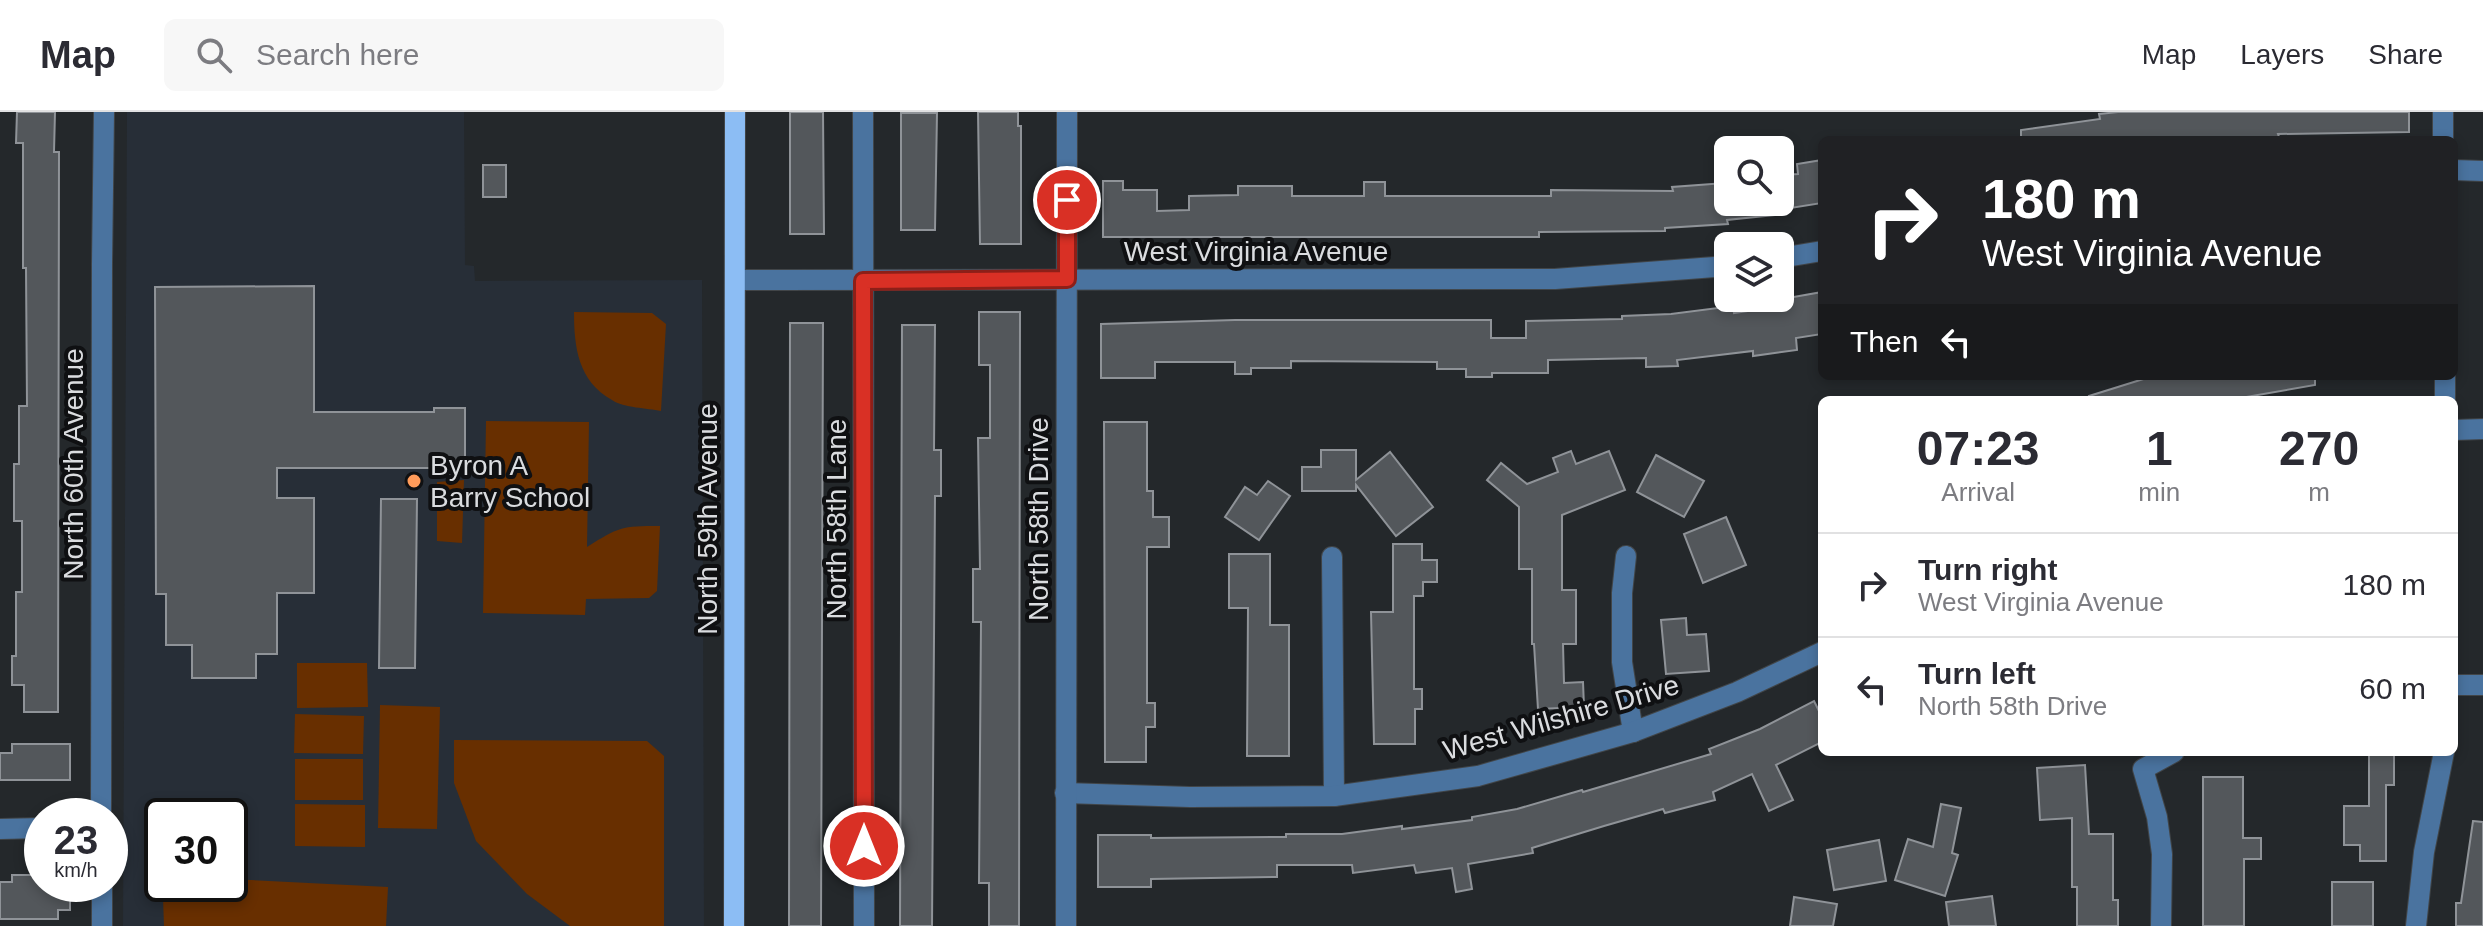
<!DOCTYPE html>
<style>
:root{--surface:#fff;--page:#f7f7f7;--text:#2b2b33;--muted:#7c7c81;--line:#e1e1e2}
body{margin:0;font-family:Arial,sans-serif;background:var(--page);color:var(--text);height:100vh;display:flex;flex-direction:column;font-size:30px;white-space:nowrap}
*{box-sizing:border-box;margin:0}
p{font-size:26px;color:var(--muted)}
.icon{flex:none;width:44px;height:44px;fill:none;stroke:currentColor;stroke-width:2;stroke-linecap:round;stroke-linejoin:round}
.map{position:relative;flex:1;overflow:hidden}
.side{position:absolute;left:1818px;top:284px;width:640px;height:360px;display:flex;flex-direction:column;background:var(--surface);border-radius:12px;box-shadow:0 4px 12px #0003}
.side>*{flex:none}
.hud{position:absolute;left:1818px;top:24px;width:640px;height:244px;border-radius:12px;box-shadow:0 4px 12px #0003;background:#202124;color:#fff;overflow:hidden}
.buttons{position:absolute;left:1714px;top:24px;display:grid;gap:16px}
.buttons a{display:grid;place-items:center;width:80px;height:80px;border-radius:12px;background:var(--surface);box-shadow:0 4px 12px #0003;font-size:40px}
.speed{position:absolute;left:24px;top:686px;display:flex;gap:16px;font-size:40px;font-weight:700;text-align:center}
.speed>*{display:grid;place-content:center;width:104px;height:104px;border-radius:50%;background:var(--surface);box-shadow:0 4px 12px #0003;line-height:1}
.speed small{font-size:20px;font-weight:400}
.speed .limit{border:4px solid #111;border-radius:12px;background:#fff;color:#111}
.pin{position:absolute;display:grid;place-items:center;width:68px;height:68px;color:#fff;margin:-34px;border:4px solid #fff;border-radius:50%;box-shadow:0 2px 8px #0007}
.me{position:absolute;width:88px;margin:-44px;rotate:0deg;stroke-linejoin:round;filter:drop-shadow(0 0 6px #0008)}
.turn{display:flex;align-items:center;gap:28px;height:168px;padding:0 32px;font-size:36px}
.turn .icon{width:104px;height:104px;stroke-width:2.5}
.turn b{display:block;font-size:56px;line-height:68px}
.then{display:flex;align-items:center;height:76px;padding:0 32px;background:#0003;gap:16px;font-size:30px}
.eta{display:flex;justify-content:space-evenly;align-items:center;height:136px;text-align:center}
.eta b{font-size:48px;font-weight:700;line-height:56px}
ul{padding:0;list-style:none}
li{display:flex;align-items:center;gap:24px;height:104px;padding:0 32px;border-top:2px solid var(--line)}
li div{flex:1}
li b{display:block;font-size:30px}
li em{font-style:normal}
header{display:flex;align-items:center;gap:48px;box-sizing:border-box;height:112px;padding:0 40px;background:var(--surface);border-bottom:2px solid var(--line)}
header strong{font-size:38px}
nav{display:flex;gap:44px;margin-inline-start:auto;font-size:28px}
.search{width:560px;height:72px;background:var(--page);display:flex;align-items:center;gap:20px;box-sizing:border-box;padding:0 28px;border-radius:12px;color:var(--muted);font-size:30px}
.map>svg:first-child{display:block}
</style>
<header>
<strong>Map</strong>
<div class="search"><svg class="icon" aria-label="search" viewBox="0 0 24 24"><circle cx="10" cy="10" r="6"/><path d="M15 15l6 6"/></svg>Search here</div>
<nav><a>Map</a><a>Layers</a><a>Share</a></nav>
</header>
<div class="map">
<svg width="2483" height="814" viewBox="0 0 2483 814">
<rect width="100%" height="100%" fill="#24282b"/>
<path fill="#272e37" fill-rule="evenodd" d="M127,0h337l1,153 9,1 1,15 227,-1 2,646h-581zM162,704h68v68h-68z"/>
<g fill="#682f00">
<path d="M574,200l78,1 14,11 -5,87c-14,-3 -37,-3 -49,-11 -34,-19 -38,-53 -38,-88z"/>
<path d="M486,309l103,1 -2,125c32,-20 34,-21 73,-21l-3,65 -8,7 -63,1 -1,16 -102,-2z"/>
<path d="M464,368l-2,63 -25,-2v-59z"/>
<path d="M297,551h70l1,44 -71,1z"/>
<path d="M380,593l60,2 -3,122 -59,-1z"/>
<path d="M295,602l69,2 -1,38 -69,-1z"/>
<path d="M454,628l193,1 17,15v170h-94l-43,-32 -51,-53 -22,-58z"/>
<rect x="295" y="647" width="68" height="41"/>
<path d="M295,692l70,1v42l-70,-1z"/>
<path d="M162,756v16h68v-5l158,8 -2,39h-222l-1,-28 -17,-17z"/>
</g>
<g fill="#53575b" stroke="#8f9398" stroke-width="2">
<path d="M17,0h38l-1,40h5l-1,560h-34v-27h-12v-29h4v-64h6v-71h-8v-57h5v-58h8l-1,-138h-3v-125h-7z"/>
<path d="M790,0h33l1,122h-34z"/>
<path d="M978,0h40v14h3v118h-41z"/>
<path d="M2118,0h291v20l-131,2 1,3 -20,3h-238v-10l79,-11 -1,-5z"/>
<path d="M901,1h36l-2,117h-34z"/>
<path d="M1822,48v43l-38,6 1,5 -58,6 1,4 -63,4v3l-126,1v5h-436v-56h20v9h34v21l32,-1v-14l49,-1v-9h54v10h72v-14h21v14h166v-6l122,1 -1,-4 53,-4 1,19h54v-27l18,-1 -1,-10z"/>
<rect x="483" y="53" width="23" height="32"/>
<path d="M314,174v126h120v-4h31v66h-31v-6h-157v30h37v95h-37v61h-21v24h-64v-33h-26v-51h-10l-1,-307z"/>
<path d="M1822,180v42l-26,4 1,12 -44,6v-5l-76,9 1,6 -32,1v-9l-98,2v13h-56v4h-26v-8h-29v-7l-146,-1v7h-40v6h-16v-12h-80v16h-54v-54l134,-4h256v18h35v-17l96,-2v-3l49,-2 62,-8 1,7 34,-5 -2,-6z"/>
<path d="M979,200h41l-1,614h-30v-43h-10l2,-261h-8v-53h7l-2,-131h12v-73h-11z"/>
<path d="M790,211h33l-2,603h-32z"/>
<path d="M902,213h33l-1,125h7v46h-6l-3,430h-32z"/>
<path d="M2153,264h162v9l-86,15h-139l-1,-4z"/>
<path d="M1104,310h43v69h6v26h16v30h-22v156h8v24h-9v35h-41z"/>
<path d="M1321,338h35v30l34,-28 43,55 -37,29 -40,-51v6h-54v-24h19z"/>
<path d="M1571,339l5,13 33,-13 16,39 -63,25v75h14v54h-13l1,39 19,-1 1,25 -46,2 -4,-65h-2v-75h-13v-62l-32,-27 14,-17 26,21 31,-12 -5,-14z"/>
<path d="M1656,343l48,26 -20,36 -47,-25z"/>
<path d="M1268,369l22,15 -31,44 -34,-23 20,-30 12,8z"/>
<path d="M381,387h36l-2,169h-36z"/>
<path d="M1726,405l20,48 -43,18 -19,-49z"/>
<path d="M1393,432h29v16h15v22h-14v14h-9v93h8v20h-7v35h-41l-3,-132h22z"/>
<path d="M1229,442h41v71h19v131h-42l1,-148h-19z"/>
<path d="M1686,506l1,17 19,-1 3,37 -43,3 -5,-54z"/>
<path d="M1814,589l8,16v25l-46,23 17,35 -24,11 -17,-37 -39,18 2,8 -50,13 -2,-4 -59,17 -72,22 1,5 -65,11 4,25 -16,3 -4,-24 -36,5 -2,-8 -61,8 -1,-8h-75v12l-126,2v8h-53v-52h53v3l135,-1v-3h56l60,-8v3l70,-9v-3l45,-8 65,-19 1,2 128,-38 -2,-5 51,-20z"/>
<path d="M12,632h58v36h-70v-27h12z"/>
<path d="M2369,640h25v33h-8v76h-26v-16h-16v-39h25z"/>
<path d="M2085,653l4,69h24v66h5v26h-41v-39h-5v-69l-32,2 -3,-52z"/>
<path d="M2203,665h40v61h18v21h-17v67h-41z"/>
<path d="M1941,692l20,4 -9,45 6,2 -13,41 -50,-16 13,-41 25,8z"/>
<path d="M2473,709l10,1v104h-27v-23h5z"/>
<path d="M1879,728l7,41 -52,9 -7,-40z"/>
<path d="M12,763h30v9h28v26h-12v9h-58v-37h12z"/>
<rect x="2332" y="770" width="41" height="44"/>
<path d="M1992,784l4,30h-47l-3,-24z"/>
<path d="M1794,785l43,7 -4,22h-43z"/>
</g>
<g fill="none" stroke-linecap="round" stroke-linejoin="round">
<defs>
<g id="minor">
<path d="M863,0l1,814"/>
<path d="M2443,0v28"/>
<path d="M2454,58l29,1"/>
<path d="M1780,146l42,-7"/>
<path d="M735,168l820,-1 173,-13"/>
<path d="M2445,264v24"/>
<path d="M2454,318l29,-1"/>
<path d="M1626,444l-4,37v69l11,70"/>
<path d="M1332,445l2,239"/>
<path d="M2454,573h29"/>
<path d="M1065,681l125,4 144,-1 144,-20 155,-44 104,-40 85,-40"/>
<path d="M101,704l1,-552 2,-152"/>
<path d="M0,717l42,-1"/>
<path d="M102,772v42"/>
<path d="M1066,814l1,-814"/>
<path d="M2161,814l1,-72 -5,-37 -14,-48 31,-17"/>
<path d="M2416,814l8,-74 20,-100"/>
</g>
<path id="major" d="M734,814l1,-814"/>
</defs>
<use href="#minor" stroke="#414548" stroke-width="22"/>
<use href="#major" stroke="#414548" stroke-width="22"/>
<use href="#minor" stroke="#4a739f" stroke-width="20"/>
<use href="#major" stroke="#8cbdf4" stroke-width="20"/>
</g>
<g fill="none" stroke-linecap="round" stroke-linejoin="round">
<defs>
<path id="route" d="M864,734l-1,-565 204,-2v-79"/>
</defs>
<use href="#route" stroke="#8d1f18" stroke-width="20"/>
<use href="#route" stroke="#d93025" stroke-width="14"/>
</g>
<circle fill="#ff9b5a" stroke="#0f1012" stroke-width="3" cx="414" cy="369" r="8"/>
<g text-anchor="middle" stroke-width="8" stroke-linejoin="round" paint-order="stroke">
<g font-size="28" fill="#dadcdf" stroke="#0f1012">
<text x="1256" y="149">West Virginia Avenue</text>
<text transform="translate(73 352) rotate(-90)" y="10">North 60th Avenue</text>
<text transform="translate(707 407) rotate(-90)" y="10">North 59th Avenue</text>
<text transform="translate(836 407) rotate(-90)" y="10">North 58th Lane</text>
<text transform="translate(1038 407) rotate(-90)" y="10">North 58th Drive</text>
<text transform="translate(1561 605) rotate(-16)" y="10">West Wilshire Drive</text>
</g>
<g font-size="28" fill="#dadcdf" stroke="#0f1012" text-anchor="start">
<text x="430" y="363">Byron A<tspan x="430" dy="32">Barry School</tspan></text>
</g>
</g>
</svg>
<div class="buttons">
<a><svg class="icon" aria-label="search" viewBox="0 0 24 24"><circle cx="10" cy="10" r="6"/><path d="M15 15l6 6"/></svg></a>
<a><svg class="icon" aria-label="layers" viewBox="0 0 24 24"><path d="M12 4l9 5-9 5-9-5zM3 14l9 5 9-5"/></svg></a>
</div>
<div class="speed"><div>23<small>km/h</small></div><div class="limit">30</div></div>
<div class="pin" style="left:1067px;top:88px;background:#d93025"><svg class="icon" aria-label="arrive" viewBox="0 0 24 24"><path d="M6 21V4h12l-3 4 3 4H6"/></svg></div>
<svg class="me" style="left:864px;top:734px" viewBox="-20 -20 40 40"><circle r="17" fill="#d93025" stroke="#fff" stroke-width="3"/><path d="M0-11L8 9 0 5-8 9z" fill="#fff"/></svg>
<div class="hud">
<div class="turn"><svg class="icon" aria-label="right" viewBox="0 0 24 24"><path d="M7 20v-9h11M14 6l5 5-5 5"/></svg><div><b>180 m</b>West Virginia Avenue</div></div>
<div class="then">Then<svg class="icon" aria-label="left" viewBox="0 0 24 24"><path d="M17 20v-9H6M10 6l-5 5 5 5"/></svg></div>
</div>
<section class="side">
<div class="eta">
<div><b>07:23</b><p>Arrival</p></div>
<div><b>1</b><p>min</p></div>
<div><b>270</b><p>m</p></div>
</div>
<ul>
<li><svg class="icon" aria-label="right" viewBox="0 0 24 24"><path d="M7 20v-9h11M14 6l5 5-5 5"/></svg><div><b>Turn right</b><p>West Virginia Avenue</p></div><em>180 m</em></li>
<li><svg class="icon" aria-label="left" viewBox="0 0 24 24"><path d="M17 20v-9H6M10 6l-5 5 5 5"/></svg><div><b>Turn left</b><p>North 58th Drive</p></div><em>60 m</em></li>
</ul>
</section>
</div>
